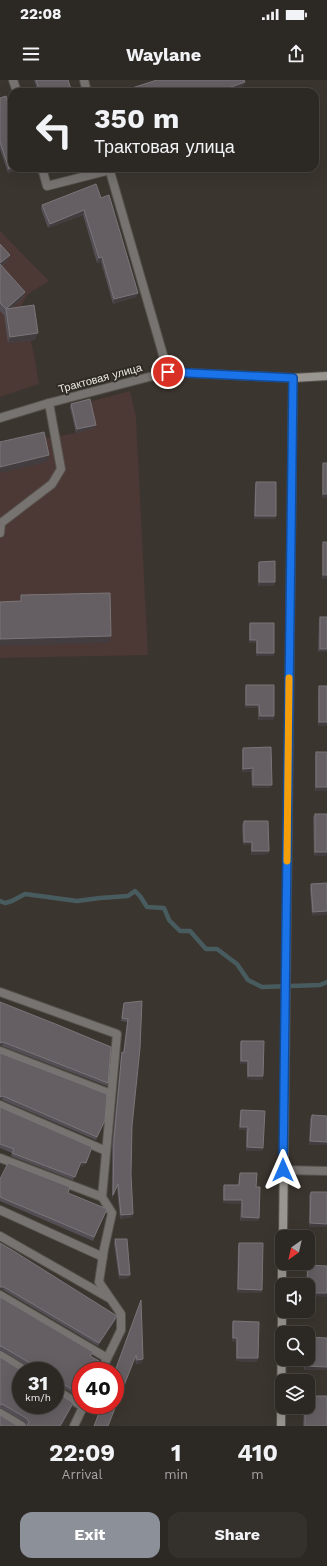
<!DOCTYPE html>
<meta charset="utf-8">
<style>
:root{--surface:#2c2823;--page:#34302b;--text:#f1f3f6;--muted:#a6a6a6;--line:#484441;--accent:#8c9099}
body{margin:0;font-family:"Work Sans",sans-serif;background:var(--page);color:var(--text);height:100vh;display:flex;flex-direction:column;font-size:15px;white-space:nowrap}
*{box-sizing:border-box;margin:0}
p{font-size:13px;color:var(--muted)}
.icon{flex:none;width:22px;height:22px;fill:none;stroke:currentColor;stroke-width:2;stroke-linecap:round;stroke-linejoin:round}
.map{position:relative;height:1346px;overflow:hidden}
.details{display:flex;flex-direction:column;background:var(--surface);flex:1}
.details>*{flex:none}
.top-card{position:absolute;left:8px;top:8px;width:311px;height:84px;border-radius:12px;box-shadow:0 4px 16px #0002,0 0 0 1px var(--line);background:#2c2823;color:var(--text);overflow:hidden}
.needle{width:26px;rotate:214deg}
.buttons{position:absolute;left:275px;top:1150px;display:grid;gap:8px}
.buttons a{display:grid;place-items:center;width:40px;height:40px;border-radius:8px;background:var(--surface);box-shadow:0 4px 16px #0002,0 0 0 1px var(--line);font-size:20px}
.speed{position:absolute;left:12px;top:1282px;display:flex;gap:8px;font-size:20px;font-weight:700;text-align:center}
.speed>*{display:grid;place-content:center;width:52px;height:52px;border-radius:50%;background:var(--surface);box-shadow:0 4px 16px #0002,0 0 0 1px var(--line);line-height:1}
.speed small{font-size:10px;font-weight:400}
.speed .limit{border:6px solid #d22;background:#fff;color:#111}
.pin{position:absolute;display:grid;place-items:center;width:34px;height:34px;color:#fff;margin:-17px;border:2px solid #fff;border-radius:50%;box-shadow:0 1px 4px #0007}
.me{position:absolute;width:44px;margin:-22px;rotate:0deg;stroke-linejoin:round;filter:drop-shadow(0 0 3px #0008)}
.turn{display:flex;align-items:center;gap:14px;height:84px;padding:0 20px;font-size:18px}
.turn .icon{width:52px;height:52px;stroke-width:2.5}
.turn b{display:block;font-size:28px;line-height:34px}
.eta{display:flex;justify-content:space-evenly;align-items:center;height:68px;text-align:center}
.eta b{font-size:24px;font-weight:700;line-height:28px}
.cta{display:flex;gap:8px;margin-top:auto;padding:8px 20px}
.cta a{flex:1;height:46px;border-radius:12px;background:var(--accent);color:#fff;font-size:16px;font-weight:700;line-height:46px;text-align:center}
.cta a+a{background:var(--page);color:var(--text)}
.status{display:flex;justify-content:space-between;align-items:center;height:28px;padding:0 20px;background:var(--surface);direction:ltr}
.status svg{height:11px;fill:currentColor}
header{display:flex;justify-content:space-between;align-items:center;height:52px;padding:0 20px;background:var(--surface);font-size:18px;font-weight:700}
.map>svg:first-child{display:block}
</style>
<div class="status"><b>22:08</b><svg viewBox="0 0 49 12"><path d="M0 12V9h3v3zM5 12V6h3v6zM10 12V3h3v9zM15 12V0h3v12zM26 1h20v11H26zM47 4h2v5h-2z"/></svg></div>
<header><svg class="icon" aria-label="menu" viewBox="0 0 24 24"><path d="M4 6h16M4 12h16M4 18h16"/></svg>Waylane<svg class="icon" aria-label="share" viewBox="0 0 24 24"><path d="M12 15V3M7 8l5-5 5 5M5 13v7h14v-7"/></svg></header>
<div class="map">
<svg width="327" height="1346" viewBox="0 0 327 1346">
<rect width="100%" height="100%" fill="#3b352f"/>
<g fill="#4c3835">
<path d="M0,151l49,50 -21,13 -7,12 13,48 5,30 -39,13z"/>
<path d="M130,311l6,26 12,238 -148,3v-209l41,-10 35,-6 -6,-26z"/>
</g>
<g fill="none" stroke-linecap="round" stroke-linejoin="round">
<path stroke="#485c5f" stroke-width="4.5" d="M0,821l5,2 7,-2 13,-7 52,7 23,-3 28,-2 7,-5 5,5 7,11 17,1 5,12 11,11h10l16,18h11l20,15 11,16 14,7 58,-2 7,-3"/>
<defs>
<g id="lane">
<path d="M13,0l4,12"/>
<path d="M42,88l5,18 63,-16"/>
<path d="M0,453l1,-10 51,-39 9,-15 -12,-66"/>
<path d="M0,912l117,42 -15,163 10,16 -8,36 -5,33 22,32v16l-20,41"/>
<path d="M0,971l111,43"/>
<path d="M0,1025l106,46"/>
<path d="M0,1078l102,39"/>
<path d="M0,1130l103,47"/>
<path d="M0,1156l109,62"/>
<path d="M0,1215l107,63"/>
<path d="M0,1275l26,16"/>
<path d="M55,1309l28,18"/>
<path d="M0,1333l22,13"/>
<path d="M74,1346l10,-21"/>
</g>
<g id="street">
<path d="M84,0l3,12"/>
<path d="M109,88l59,204"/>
<path d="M0,338l49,-15 119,-31 125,6"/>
<path d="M283,1090l44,1"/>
</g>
<g id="secondary">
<path d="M283,1157l10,-859 34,-2"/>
<path d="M282,1205v-22"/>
<path d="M281,1346l1,-115"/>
</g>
</defs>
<use href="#lane" stroke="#57524c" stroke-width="10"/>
<use href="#street" stroke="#57524c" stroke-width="10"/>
<use href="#secondary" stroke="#57524c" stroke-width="10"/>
<use href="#lane" stroke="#767370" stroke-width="8"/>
<use href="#street" stroke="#767370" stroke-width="8"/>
<use href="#secondary" stroke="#999590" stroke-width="8"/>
</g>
<g fill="#544f55">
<path d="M34,0h34l4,12h-34z"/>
<path d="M0,18l12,70h9l-13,5 -8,-24z"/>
<path d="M101,118l37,95 -2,4 -23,7 -12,-42 -4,1 -14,-48 -35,13 -7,-19 1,-4z"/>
<path d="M0,164l10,11 -3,6 -5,5 23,26 -2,6 -11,10 23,32 -27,3 -4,-28 -4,-4z"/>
<path d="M71,324l24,24 -19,5 -6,-26z"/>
<path d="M323,383l4,35h-5v-31z"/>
<path d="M256,402l20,34 -1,3h-21l1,-34z"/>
<path d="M323,462h4v37h-5v-34z"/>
<path d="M259,482l15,24h-16v-21z"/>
<path d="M320,537h7v35h-9l1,-32z"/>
<path d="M250,543l24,30 -1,3h-17v-13h-7v-16z"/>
<path d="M246,605l28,31 -1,4h-15v-12h-13v-19z"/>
<path d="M319,606h8v40h-9v-36z"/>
<path d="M243,668l27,40h-18l-1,-16h-9v-21z"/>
<path d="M316,672l11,39h-12v-35z"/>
<path d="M315,734l12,42h-13l-1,-39z"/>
<path d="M244,741l25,30 -1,3 -17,1v-10h-8l-1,-20z"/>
<path d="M327,803l-15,33 -2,-28 1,-4z"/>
<path d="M142,921l-10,125 -1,48 1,43 -12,2 -3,-32 -5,11v-54l9,-89 1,-3h1l4,-30 -6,-1 2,-15 1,-3z"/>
<path d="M0,922l108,81 -1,3 -105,-40h-2z"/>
<path d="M241,961l22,35 -1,4 -15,-1v-15h-7v-20z"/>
<path d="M0,973l103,70 -7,17 -94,-40h-2z"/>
<path d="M0,1027l84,59h-5l-6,14 -62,-24 1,-3 -12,-5z"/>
<path d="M241,1030l22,38 -1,3h-16v-21h-7l1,-17z"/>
<path d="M312,1035l15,30h-18l1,-26z"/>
<path d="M240,1093l16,14 3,31 -1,3h-18l1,-17 -18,-1v-15l1,-3h14l1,-9z"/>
<path d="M0,1099l68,14 37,20 -12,28 -93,-40z"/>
<path d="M311,1112h16v35h-18v-32z"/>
<path d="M115,1159l15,36 -2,3 -9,1 -5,-36z"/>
<path d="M0,1163l116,76 -18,27 -95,-56h-3z"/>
<path d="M239,1163l23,47 -1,3h-24l1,-47z"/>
<path d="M308,1185v20h-2l1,-17z"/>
<path d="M0,1217l93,55 -2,5 -10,35 -3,5 -20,-13 -27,-13 -2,-4 -29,-17z"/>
<path d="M141,1220l1,63 -6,1 -1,-6z"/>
<path d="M233,1241l24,41 -21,-1v-19l-4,-1v-16z"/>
<path d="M327,1258v32h-23l1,-11h3z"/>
<path d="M0,1277l72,50 -11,19h-34l-2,-4 -25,-14z"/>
<path d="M304,1327h4l19,19h-24z"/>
</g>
<g fill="#433d3f">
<path d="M245,2l-1,4 -18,6h-9z"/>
<path d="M12,88h9l-13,5 1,-4z"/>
<path d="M65,88h9l-10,3z"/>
<path d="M84,130l-1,5 -35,13 2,-4z"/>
<path d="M10,175l-3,6 -7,6v-4z"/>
<path d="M102,177l-1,5 -4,1 2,-5z"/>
<path d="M25,212l-2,6 -16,15 -1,-4 -2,6 2,-6z"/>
<path d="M138,213l-2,4 -23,7 1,-5z"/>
<path d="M38,253l-3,7 -27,3 2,-6z"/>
<path d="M96,345l-1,3 -19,5 1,-4z"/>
<path d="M49,375l-2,7 -47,11v-6z"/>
<path d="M323,414h4v4h-5z"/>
<path d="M255,436h21l-1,3h-21z"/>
<path d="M323,495h4v4h-5z"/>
<path d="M259,502h16l-1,4h-16z"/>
<path d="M111,556l-2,7 -109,3v-7z"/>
<path d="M250,560h7l-1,3h-7z"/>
<path d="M320,569h7v3h-9z"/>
<path d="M257,573h17l-1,3h-17z"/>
<path d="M246,625h13l-1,3h-13z"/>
<path d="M260,636h14l-1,4h-15z"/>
<path d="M319,642h8v4h-9z"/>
<path d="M253,688l-2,4h-9l1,-3z"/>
<path d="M253,705h19l-2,3h-18z"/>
<path d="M316,707h11v4h-12z"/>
<path d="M244,762h8l-1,3h-8z"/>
<path d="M252,771h17l-1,3 -17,1z"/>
<path d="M315,772h12v4h-13z"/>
<path d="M327,831v4l-15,1 1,-4z"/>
<path d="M3,962l-1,4h-2v-3z"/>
<path d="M241,981h7l-1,3h-7z"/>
<path d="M248,996h15l-1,4 -15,-1z"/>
<path d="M3,1016l-1,4h-2v-3z"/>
<path d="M240,1047h8l-2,3h-7z"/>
<path d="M310,1061l17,1v3h-18z"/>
<path d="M247,1067l16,1 -1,3h-16z"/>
<path d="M91,1071l-7,15h-5l-6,14 8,-18z"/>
<path d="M224,1120h18l-1,4 -18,-1z"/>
<path d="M133,1134l-1,3 -12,2 1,-4z"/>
<path d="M242,1137l17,1 -1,3h-18z"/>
<path d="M310,1143l17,1v3h-18z"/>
<path d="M120,1195h10l-2,3 -9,1z"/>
<path d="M0,1207h4l-1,3h-3z"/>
<path d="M238,1209l24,1 -1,3h-24z"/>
<path d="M308,1213h19v4l-19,-1z"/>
<path d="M117,1236l-1,3 -18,27 1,-3z"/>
<path d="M233,1258h4l-1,4 -4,-1z"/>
<path d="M237,1278h21l-1,4 -21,-1z"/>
<path d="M143,1279l-1,4 -6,1 1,-4z"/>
<path d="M306,1286l21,1v3h-23z"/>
<path d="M55,1301h4l-1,3h-3z"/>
<path d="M73,1323l-1,4 -11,19h-1z"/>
</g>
<g fill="#655f64" stroke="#7a7578">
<path d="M36,0h32l4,12h-32z"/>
<path d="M157,0h87l1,2 -28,10h-83l-2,-4z"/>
<path d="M6,16l6,25v47l-3,1 -9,-27v-44z"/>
<path d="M96,104l5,14 8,-3 29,98 -24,6 -12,-42 -3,1 -15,-48 -34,14 -8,-19z"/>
<path d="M0,164l10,11 -10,8z"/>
<path d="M0,184l25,28 -19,17 -6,-6z"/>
<path d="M34,225l4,28 -28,4 -4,-28z"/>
<path d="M90,319l6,26 -19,4 -6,-25z"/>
<path d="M44,352l5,23 -49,12v-25z"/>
<rect x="323" y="383" width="4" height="31"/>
<path d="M256,402h20v34h-21z"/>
<rect x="323" y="462" width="4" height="33"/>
<path d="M275,481v21h-16v-20z"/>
<path d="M110,513l1,43 -111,3v-37l21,-1v-6z"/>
<rect x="320" y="537" width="7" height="32"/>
<path d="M250,543h24v30h-17v-13h-7z"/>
<path d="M246,605h28v31h-14l-1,-11h-13z"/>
<rect x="319" y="606" width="8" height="36"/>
<path d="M271,667l1,38h-19v-17l-10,1v-21z"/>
<rect x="316" y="672" width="11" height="35"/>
<rect x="315" y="734" width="12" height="38"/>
<path d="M244,741h24l1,30h-17v-9h-8z"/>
<path d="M327,803v28l-14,1 -2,-28z"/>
<path d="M142,921l-2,47 -8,78 -1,48 2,40 -12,1 -3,-31 -5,11 1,-55 8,-88 2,1 4,-34 -6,-1 2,-15z"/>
<path d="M0,922l58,23 53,22 -3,36 -105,-41 -3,1z"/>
<path d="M241,961h23l-1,35h-15v-15h-7z"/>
<path d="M0,973l107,41 -2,26 -8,17 -94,-41 -3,1z"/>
<path d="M0,1027l92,40 -6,16 -5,-1 -6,15 -63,-24 2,-4 -14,-5z"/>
<path d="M241,1030l24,1 -2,37 -16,-1 1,-20h-8z"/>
<path d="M312,1035l15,1v26l-17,-1z"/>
<path d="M8,1083l62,24 -2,6 39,16 -13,28 -94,-40v-18z"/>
<path d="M240,1093h17l-1,14h4l-1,31 -17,-1v-17h-18v-15h15z"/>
<path d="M311,1112h16v32l-17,-1z"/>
<path d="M115,1159h12l3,36h-10z"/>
<path d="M0,1163l12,7 105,66 -18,27 -95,-56h-4z"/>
<path d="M239,1163h24l-1,47 -24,-1z"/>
<path d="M308,1185l19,1v27h-19v-8h-1z"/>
<path d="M0,1217l93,55 -3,4 9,5 -2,6 -3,4h-13v20l-2,3 -20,-13h-4v-10h-24l2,-4 -3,-4 -29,-17 -1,1z"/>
<path d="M141,1220l2,59 -6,1 -1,-5 -28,71h-14l8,-21h13v-34z"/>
<path d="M233,1241l26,1 -1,36h-21v-20h-4z"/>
<path d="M308,1257l19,1v29l-21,-1v-7h2z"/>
<path d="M0,1277l22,14h-1v34h34v-14l18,12 -13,23h-33l2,-4 -3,-4 -24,-14 -2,1z"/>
<path d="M308,1316h19v30h-22v-19h3z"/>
<path d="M0,1335l18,11h-18z"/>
</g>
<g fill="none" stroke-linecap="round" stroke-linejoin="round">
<defs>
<path id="route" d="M168,292l125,6 -10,792"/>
</defs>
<use href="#route" stroke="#114b97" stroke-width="10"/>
<use href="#route" stroke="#1a73e8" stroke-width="7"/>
<path stroke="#f59e0b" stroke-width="7" d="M287,781l2,-183"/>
</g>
<g text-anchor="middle" stroke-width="4" stroke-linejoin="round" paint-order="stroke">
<g font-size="11" fill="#ece9e5" stroke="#302b25">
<text transform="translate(100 298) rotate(-15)" y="4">Трактовая улица</text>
</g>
</g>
</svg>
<div class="buttons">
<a><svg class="needle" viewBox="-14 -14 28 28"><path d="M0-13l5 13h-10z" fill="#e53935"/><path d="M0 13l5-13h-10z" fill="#a6a6a6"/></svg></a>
<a><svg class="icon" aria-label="sound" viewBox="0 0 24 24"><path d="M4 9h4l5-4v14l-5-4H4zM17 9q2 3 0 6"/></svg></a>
<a><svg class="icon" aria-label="search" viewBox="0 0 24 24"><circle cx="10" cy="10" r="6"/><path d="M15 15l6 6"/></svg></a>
<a><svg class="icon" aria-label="layers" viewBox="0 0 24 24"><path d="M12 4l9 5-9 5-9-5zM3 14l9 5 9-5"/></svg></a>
</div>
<div class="speed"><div>31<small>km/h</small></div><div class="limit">40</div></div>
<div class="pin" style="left:168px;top:292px;background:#d93025"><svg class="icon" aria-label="arrive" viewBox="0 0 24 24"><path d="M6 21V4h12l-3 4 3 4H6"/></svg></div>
<svg class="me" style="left:283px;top:1090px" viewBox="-20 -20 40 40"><path d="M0-17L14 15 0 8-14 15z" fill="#1a73e8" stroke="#fff" stroke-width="4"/></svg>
<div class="top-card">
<div class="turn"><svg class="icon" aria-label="left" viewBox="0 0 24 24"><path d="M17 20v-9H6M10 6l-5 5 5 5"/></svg><div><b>350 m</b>Трактовая улица</div></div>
</div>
</div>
<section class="details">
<div class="eta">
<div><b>22:09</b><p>Arrival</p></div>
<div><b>1</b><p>min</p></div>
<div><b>410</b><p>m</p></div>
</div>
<div class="cta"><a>Exit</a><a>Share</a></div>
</section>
